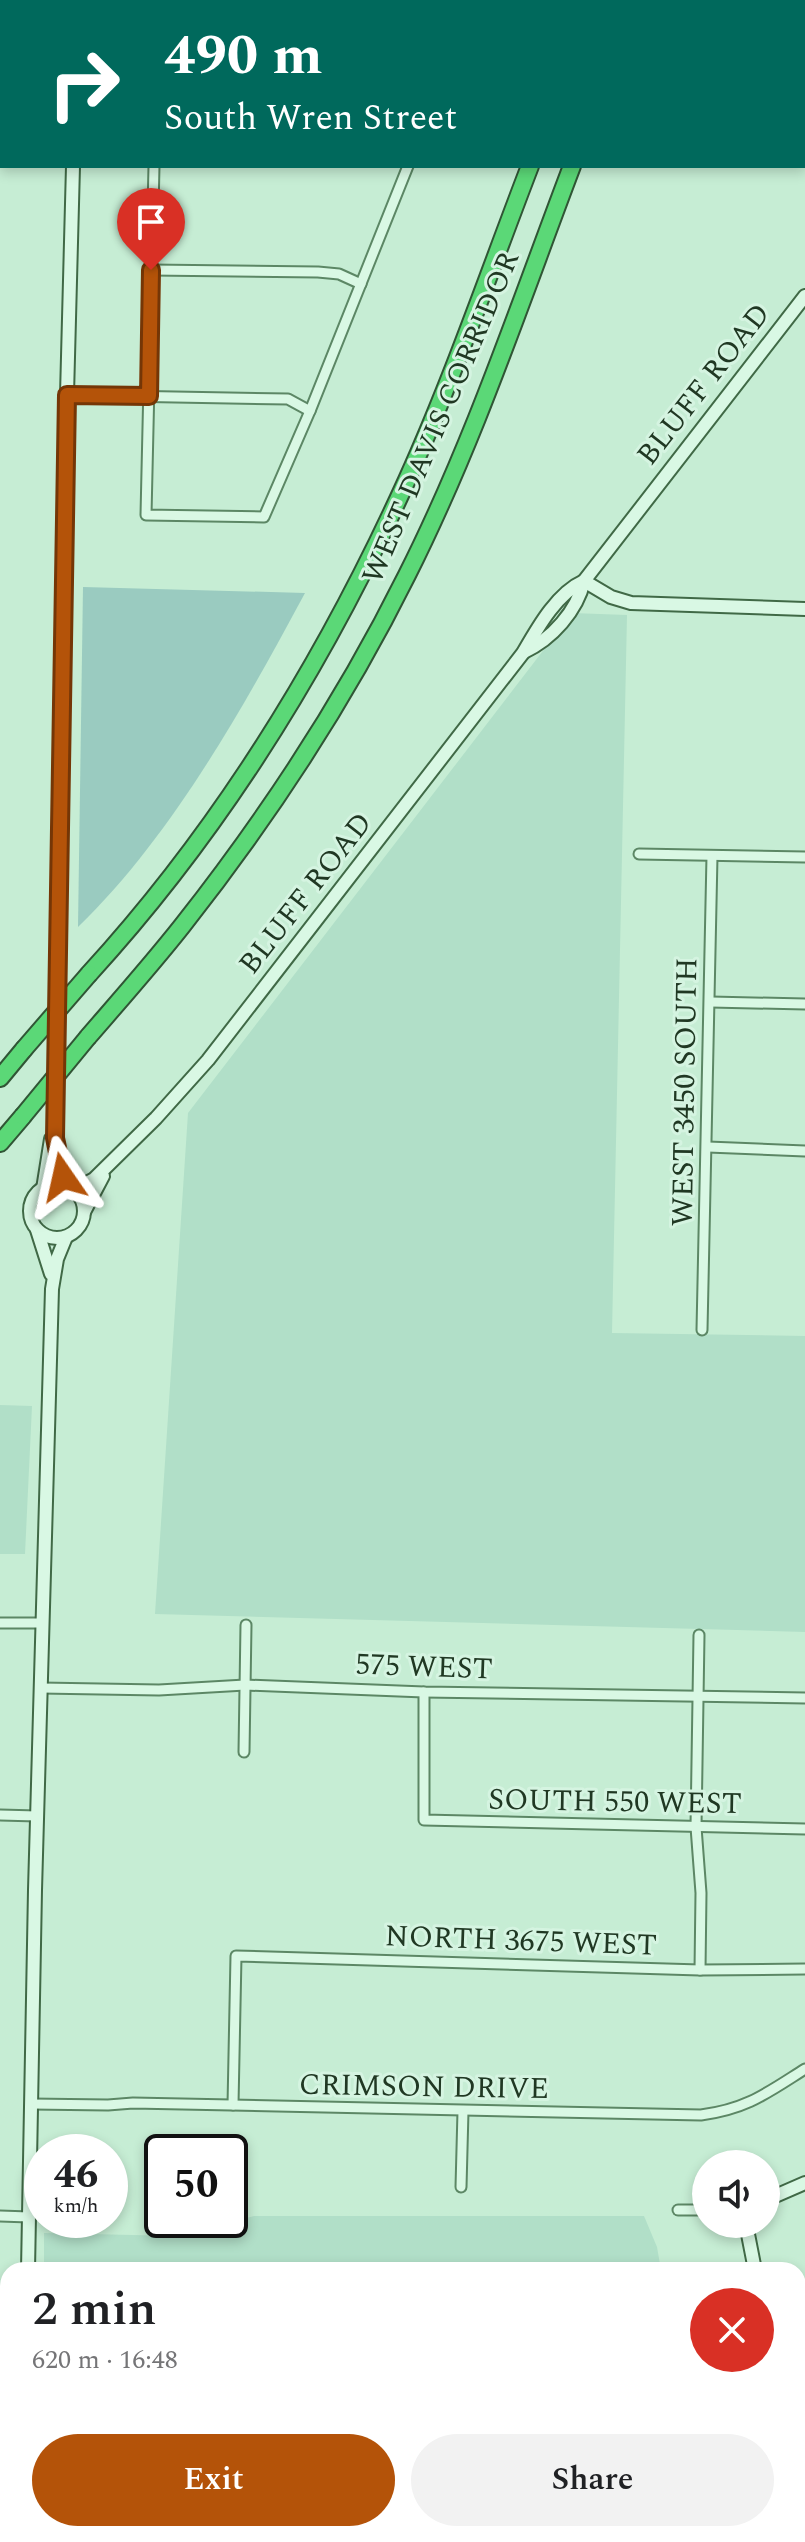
<!DOCTYPE html>
<meta charset="utf-8">
<style>
:root{--surface:#fff;--page:#f2f2f2;--text:#202124;--muted:#757577;--accent:#b45309}
body{margin:0;font-family:Spectral,serif;background:var(--page);color:var(--text);height:100vh;display:flex;flex-direction:column;font-size:30px;white-space:nowrap}
*{box-sizing:border-box;margin:0}
p{font-size:26px;color:var(--muted)}
.icon{flex:none;width:44px;height:44px;fill:none;stroke:currentColor;stroke-width:2;stroke-linecap:round;stroke-linejoin:round}
.map{position:relative;flex:1;overflow:hidden}
.panel{position:absolute;left:0px;top:2262px;width:806px;height:280px;display:flex;flex-direction:column;background:var(--surface);border-radius:24px 24px 0 0;box-shadow:0 4px 12px #0003}
.panel>*{flex:none}
.top-card{position:absolute;left:0px;top:0px;width:806px;height:168px;box-shadow:0 4px 12px #0003;background:#00695c;color:#fff;overflow:hidden}
.controls{position:absolute;left:692px;top:2150px;display:grid;gap:16px}
.controls a{display:grid;place-items:center;width:88px;height:88px;border-radius:50%;background:var(--surface);box-shadow:0 4px 12px #0003;font-size:40px}
.speed{position:absolute;left:24px;top:2134px;display:flex;gap:16px;font-size:40px;font-weight:700;text-align:center}
.speed>*{display:grid;place-content:center;width:104px;height:104px;border-radius:50%;background:var(--surface);box-shadow:0 4px 12px #0003;line-height:1}
.speed small{font-size:20px;font-weight:400}
.speed .limit{border:4px solid #111;border-radius:12px;background:#fff;color:#111}
.pin{position:absolute;display:grid;place-items:center;width:68px;height:68px;color:#fff;margin:-82px -34px;border-radius:50% 50% 50% 0;rotate:-45deg;box-shadow:0 0 8px #0007}
.pin .icon{rotate:45deg}
.me{position:absolute;width:88px;margin:-44px;rotate:349deg;stroke-linejoin:round;filter:drop-shadow(0 0 6px #0008)}
.turn{display:flex;align-items:center;gap:28px;height:168px;padding:0 32px;font-size:36px}
.turn .icon{width:104px;height:104px;stroke-width:2.5}
.turn b{display:block;font-size:56px;line-height:68px}
.round{display:grid;place-items:center;flex:none;width:84px;height:84px;border-radius:42px;background:var(--page)}
.summary{display:flex;align-items:center;justify-content:space-between;height:136px;padding:0 32px}
h1{font-size:48px;font-weight:600;line-height:60px}
.action{display:flex;gap:16px;margin-top:auto;padding:16px 32px}
.action a{flex:1;height:92px;border-radius:48px;background:var(--accent);color:#fff;font-size:32px;font-weight:600;line-height:92px;text-align:center}
.action a+a{background:var(--page);color:var(--text)}
.map>svg:first-child{display:block}
</style>
<div class="map">
<svg width="805" height="2542" viewBox="0 0 805 2542">
<rect width="100%" height="100%" fill="#c6edd4"/>
<g fill="#b1dfc8">
<path d="M572,613l55,2 -15,718 193,3v296l-650,-18 33,-501z"/>
<path d="M0,1405l32,1 -7,148h-25z"/>
<path d="M254,2216h390l13,31 4,23h-617v-37l133,3z"/>
</g>
<path fill="#9acbc0" d="M83,587l222,6c-62,115 -133,243 -227,334z"/>
<g fill="none" stroke-linecap="round" stroke-linejoin="round">
<defs>
<g id="street">
<path d="M160,2v-2"/>
<path d="M480,2l1,-2"/>
<path d="M154,166l-8,349 118,2 46,-106 98,-245"/>
<path d="M151,270l167,2 21,2 22,10"/>
<path d="M67,395l221,4 22,12"/>
<path d="M639,854l166,3"/>
<path d="M711,1002l94,2"/>
<path d="M708,1147l97,4"/>
<path d="M702,1330l10,-474"/>
<path d="M0,1623h43"/>
<path d="M699,1635l-3,192 5,66 -1,77"/>
<path d="M41,1688l118,2 86,-5 179,7 381,6"/>
<path d="M424,1692v128l381,9"/>
<path d="M244,1752l2,-127"/>
<path d="M0,1815l37,1"/>
<path d="M31,2104l77,1 25,-2 568,12c46,-6 66,-22 104,-46"/>
<path d="M233,2105l3,-149 464,14 105,-1"/>
<path d="M461,2187l2,-76"/>
<path d="M678,2210h28"/>
<path d="M0,2216l29,1"/>
<path d="M798,2291l7,-2"/>
<path d="M798,2453l7,-1"/>
<path d="M488,2542v-8"/>
</g>
<g id="secondary">
<path d="M78,2v-2"/>
<path d="M584,581l27,16 20,6 174,6"/>
<path d="M524,652c28,-13 53,-41 60,-71l221,-285"/>
<circle cx="57" cy="1211" r="27"/>
<path d="M68,1187l-9,-21 -4,-28 12,-743 6,-229"/>
<path d="M70,1188l9,-1 15,-8 62,-61 52,-58 315,-407c15,-26 34,-60 61,-72"/>
<path d="M43,1189l8,-50"/>
<path d="M84,1212l19,-36"/>
<path d="M37,1230l14,44"/>
<path d="M766,2200l39,-17"/>
<path d="M746,2224l9,46"/>
<path d="M28,2270l7,-380 17,-601 5,-30 9,-22"/>
<path d="M23,2542v-8"/>
<path d="M751,2542v-8"/>
</g>
<g id="highway">
<path d="M592,2l1,-2"/>
<path d="M635,2l1,-2"/>
<path d="M89,974c130,-142 232,-307 312,-481 49,-106 87,-218 129,-327"/>
<path d="M88,1037c32,-37 64,-73 94,-111 86,-109 163,-226 225,-351 66,-131 113,-272 165,-409"/>
<path d="M0,1078l24,-29"/>
<path d="M0,1143l23,-27"/>
</g>
</defs>
<use href="#street" stroke="#5c8765" stroke-width="13"/>
<use href="#secondary" stroke="#406946" stroke-width="16"/>
<use href="#highway" stroke="#305535" stroke-width="20"/>
<use href="#street" stroke="#d9f8e4" stroke-width="9"/>
<use href="#secondary" stroke="#d9f8e4" stroke-width="12"/>
<use href="#highway" stroke="#5bd877" stroke-width="16"/>
<defs>
<g id="highway-bridge">
<path d="M24,1049l65,-75"/>
<path d="M23,1116l65,-79"/>
</g>
</defs>
<use href="#highway-bridge" stroke="#305535" stroke-width="20" stroke-linecap="butt"/>
<use href="#highway-bridge" stroke="#5bd877" stroke-width="16"/>
</g>
<g fill="none" stroke-linecap="round" stroke-linejoin="round">
<defs>
<path id="route" d="M63,1177l-8,-39 12,-743 82,1 2,-126"/>
</defs>
<use href="#route" stroke="#753606" stroke-width="20"/>
<use href="#route" stroke="#b45309" stroke-width="14"/>
</g>
<g text-anchor="middle" stroke-width="6" stroke-linejoin="round" paint-order="stroke">
<g font-size="30" fill="#203823" stroke="#d5f4e1">
<text transform="translate(703 384) rotate(-52)" y="10">BLUFF ROAD</text>
<text transform="translate(440 417) rotate(-67)" y="10">WEST DAVIS CORRIDOR</text>
<text transform="translate(305 893) rotate(-52)" y="10">BLUFF ROAD</text>
<text transform="translate(684 1092) rotate(-89)" y="10">WEST 3450 SOUTH</text>
<text transform="translate(424 1666) rotate(2)" y="10">575 WEST</text>
<text transform="translate(615 1801) rotate(1)" y="10">SOUTH 550 WEST</text>
<text transform="translate(521 1940) rotate(2)" y="10">NORTH 3675 WEST</text>
<text transform="translate(424 2086) rotate(1)" y="10">CRIMSON DRIVE</text>
</g>
</g>
</svg>
<div class="controls">
<a><svg class="icon" aria-label="sound" viewBox="0 0 24 24"><path d="M4 9h4l5-4v14l-5-4H4zM17 9q2 3 0 6"/></svg></a>
</div>
<div class="speed"><div>46<small>km/h</small></div><div class="limit">50</div></div>
<div class="pin" style="left:151px;top:270px;background:#d93025"><svg class="icon" aria-label="arrive" viewBox="0 0 24 24"><path d="M6 21V4h12l-3 4 3 4H6"/></svg></div>
<svg class="me" style="left:63px;top:1177px" viewBox="-20 -20 40 40"><path d="M0-17L14 15 0 8-14 15z" fill="#b45309" stroke="#fff" stroke-width="4"/></svg>
<div class="top-card">
<div class="turn"><svg class="icon" aria-label="right" viewBox="0 0 24 24"><path d="M7 20v-9h11M14 6l5 5-5 5"/></svg><div><b>490 m</b>South Wren Street</div></div>
</div>
<section class="panel">
<div class="summary"><div><h1>2 min</h1><p>620 m · 16:48</p></div><a class="round" style="background:#d93025;color:#fff"><svg class="icon" aria-label="close" viewBox="0 0 24 24"><path d="M6 6l12 12M18 6L6 18"/></svg></a></div>
<div class="action"><a>Exit</a><a>Share</a></div>
</section>
</div>
